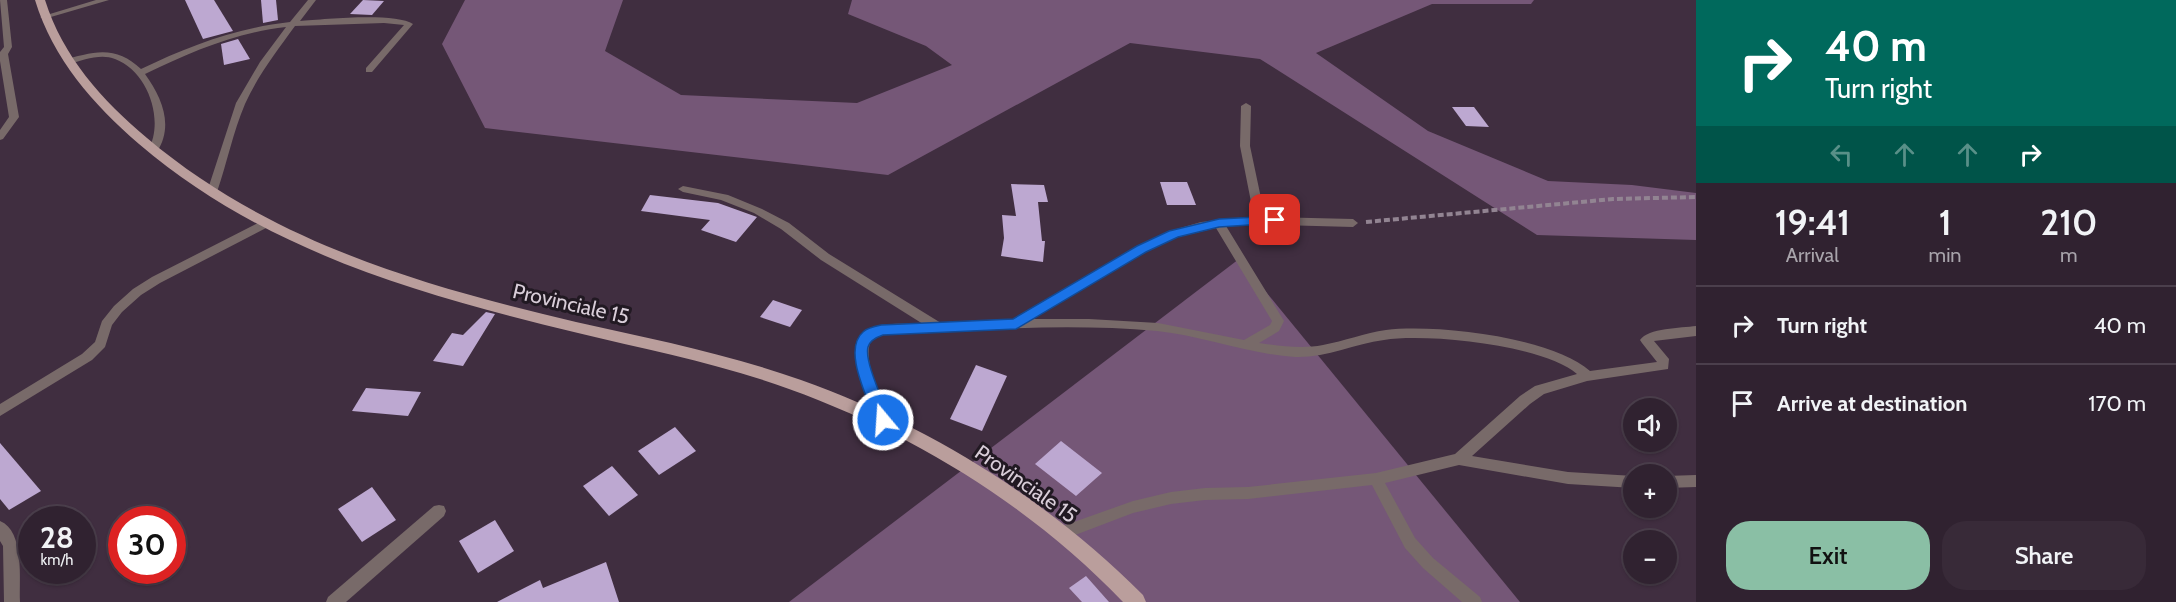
<!DOCTYPE html>
<meta charset="utf-8">
<style>
:root{--surface:#302230;--page:#382a38;--text:#f1f3f6;--muted:#a8a4ab;--line:#4b3f4c;--accent:#8abfa5}
body{margin:0;font-family:Cabin,sans-serif;background:var(--page);color:var(--text);height:100vh;display:flex;flex-direction:column;font-size:22px;white-space:nowrap}
*{box-sizing:border-box;margin:0}
p{font-size:20px;color:var(--muted)}
.icon{flex:none;width:33px;height:33px;fill:none;stroke:currentColor;stroke-width:2;stroke-linecap:round;stroke-linejoin:round}
.map{position:relative;flex:1;overflow:hidden}
.details{display:flex;flex-direction:column;background:var(--surface);width:480px}
.details>*{flex:none}
.guide{background:#00695c;color:#fff;overflow:hidden}
.buttons{position:absolute;left:1623px;top:398px;display:grid;gap:12px}
.buttons a{display:grid;place-items:center;width:54px;height:54px;border-radius:50%;background:var(--surface);box-shadow:0 2px 4px #0004,0 0 0 2px var(--line);font-size:30px}
.speed{position:absolute;left:18px;top:506px;display:flex;gap:12px;font-size:30px;font-weight:700;text-align:center}
.speed>*{display:grid;place-content:center;width:78px;height:78px;border-radius:50%;background:var(--surface);box-shadow:0 2px 4px #0004,0 0 0 2px var(--line);line-height:1}
.speed small{font-size:15px;font-weight:400}
.speed .limit{border:9px solid #d22;background:#fff;color:#111}
.pin{position:absolute;display:grid;place-items:center;width:51px;height:51px;color:#fff;margin:-26px;border-radius:12px;box-shadow:0 3px 9px #0006}
.me{position:absolute;width:66px;margin:-33px;rotate:342deg;stroke-linejoin:round;filter:drop-shadow(0 0 4px #0008)}
.turn{display:flex;align-items:center;gap:21px;height:126px;padding:0 30px;font-size:27px}
.turn .icon{width:78px;height:78px;stroke-width:2.5}
.turn b{display:block;font-size:42px;line-height:51px}
.lanes{display:flex;align-items:center;height:57px;padding:0 30px;background:#0003;justify-content:center;gap:30px;direction:ltr}
.lanes .off{opacity:.35}
.eta{display:flex;justify-content:space-evenly;align-items:center;height:102px;text-align:center}
.eta b{font-size:36px;font-weight:600;line-height:42px}
.button{display:flex;gap:12px;margin-top:auto;padding:12px 30px}
.button a{flex:1;height:69px;border-radius:24px;background:var(--accent);color:#111;font-size:24px;font-weight:600;line-height:69px;text-align:center}
.button a+a{background:var(--page);color:var(--text)}
ul{padding:0;list-style:none}
li{display:flex;align-items:center;gap:18px;height:78px;padding:0 30px;border-top:2px solid var(--line)}
li div{flex:1}
li b{display:block;font-size:22px}
li em{font-style:normal}
main{display:flex;flex:1;min-height:0}
.map>svg:first-child{display:block}
</style>
<main>
<div class="map">
<svg width="1696" height="602" viewBox="0 0 1696 602">
<rect width="100%" height="100%" fill="#402e40"/>
<g fill="#755777">
<path d="M465,0h158l-18,51 76,44 176,8 95,-38 -26,-19 -78,-32 4,-14h682l-3,4h-99l-116,49 112,78 120,50 84,4 64,8v47l-159,-5 -277,-176 -130,-16 -242,132 -403,-47 -43,-84z"/>
<path d="M1239,259l281,343h-731z"/>
</g>
<g fill="#bda8d1">
<path d="M185,0h29l19,31 -30,8z"/>
<path d="M261,0h15l2,20 -15,3z"/>
<path d="M363,0l21,1 -12,14 -22,-1z"/>
<path d="M238,39l12,20 -26,6 -3,-21z"/>
<path d="M1452,107h22l15,20 -23,-1z"/>
<path d="M1160,182h27l9,23h-29z"/>
<path d="M1011,184l33,1 4,17h-10l4,39h3l-2,21 -42,-6 3,-18 -2,-23 14,1z"/>
<path d="M650,195l68,8 39,14 -21,25 -35,-12 9,-10 -69,-9z"/>
<path d="M773,300l29,10 -12,17 -30,-10z"/>
<path d="M486,312l9,2 -32,52 -30,-5 19,-28 11,2z"/>
<path d="M976,365l31,11 -25,55 -32,-12z"/>
<path d="M366,388l55,4 -13,24 -56,-5z"/>
<path d="M675,427l21,24 -37,24 -21,-24z"/>
<path d="M1061,441l41,32 -26,23 -41,-32z"/>
<path d="M0,443l41,48 -32,19 -9,-11z"/>
<path d="M612,466l26,29 -29,21 -26,-30z"/>
<path d="M372,487l24,33 -34,22 -24,-33z"/>
<path d="M495,520l19,31 -36,22 -19,-32z"/>
<path d="M606,562l13,40h-122l43,-22 3,8z"/>
<path d="M1086,576l23,26h-27l-13,-14z"/>
</g>
<g fill="none" stroke-linecap="round" stroke-linejoin="round">
<path stroke="#928492" stroke-width="4" stroke-dasharray="6 3" stroke-linecap="butt" d="M1366,222l247,-23 83,-2"/>
<g fill="#786a69" fill-rule="evenodd">
<path d="M0,0h7l5,47 -4,7 11,63 -16,22 -3,1v-10l9,-13 -9,-56v-9l4,-5z"/>
<path d="M96,0h13l-65,19 -4,-2z"/>
<path d="M308,0h8l-16,21c23,-2 96,-9 113,3l-41,48h-6v-4l38,-43 -20,-2 -89,3c-18,25 -37,49 -50,78 -12,28 -18,59 -28,88l-5,3 -5,-3 29,-89 24,-41 26,-35c-51,6 -95,25 -141,47 17,24 29,51 12,78l-4,1 -5,-3c17,-29 0,-79 -33,-91 -14,-6 -32,1 -46,5l-4,-3c5,-3 11,-5 18,-6 23,-6 40,-3 58,14 48,-23 95,-41 149,-47z"/>
<path d="M1246,103l5,3 -1,40 15,71 88,2 5,4 -5,4 -107,-3 -20,2 58,95 -5,10 -20,12c21,3 43,6 64,2 21,-4 42,-12 63,-15 50,-6 166,7 204,41l67,-9 -15,-19 -2,-3c8,-12 41,-12 56,-14v10l-42,5 15,18 -1,10 -81,12 -43,13 -14,10 -58,52 96,16 66,4v12l-66,-4 -109,-19 -74,18 30,55 18,20 47,39 2,5h-20l-39,-34 -18,-20 -33,-63 -124,14 -43,1 -34,4 -38,9 -71,27 -5,-2 -3,-5 3,-5 76,-27 38,-9 34,-4 43,-1 128,-14 79,-19 65,-58 15,-10 42,-12c-33,-29 -150,-41 -193,-34 -30,4 -58,18 -89,17 -47,-3 -91,-21 -138,-26 -91,-8 -184,-1 -276,4l-9,4c-12,20 11,61 18,81l-2,4 -5,1 -5,-1 -2,-4c-9,-26 -42,-87 5,-95 14,-2 28,-1 42,-1l-102,-64 -40,-31 -27,-16 -33,-13 -38,-8 -5,-3 5,-3 45,9 34,14 27,14 40,31 112,69 72,-3 125,-74 32,-15 31,-9 53,-5 -14,-71 1,-40zM1216,228l56,93 -2,4 -26,15 -86,-17 -69,-4h-56l113,-67 32,-15z"/>
<path d="M264,220l5,4 -1,3 -108,56 -19,12 -19,17 -10,13 -7,22 -13,13 -92,56v-12l82,-50 13,-12 7,-21 12,-15 19,-17 19,-12z"/>
<path d="M1696,475v12l-30,1v-12z"/>
<path d="M439,505l5,1 2,5 -2,5 -98,86h-20l2,-5 106,-91z"/>
<path d="M0,521c25,10 19,59 20,81h-16l-1,-56 -3,-5z"/>
</g>
<path fill="#ba9e9c" fill-rule="evenodd" d="M35,0h10c18,57 57,100 102,138 123,104 276,148 429,184 76,17 152,32 225,58 129,46 246,119 342,215l3,7h-23c-92,-96 -209,-168 -334,-213 -68,-25 -141,-39 -211,-56 -158,-38 -314,-82 -439,-189 -46,-40 -86,-85 -104,-144z"/>
</g>
<path fill="#1a73e8" stroke="#114b97" stroke-width="1.5" d="M1275,216l6,4 -2,3 -60,4 -41,10 -32,15 -130,77 -133,6c-6,2 -13,5 -15,12 -4,15 17,57 22,73l-2,5 -5,1 -6,-1 -2,-5c-7,-22 -33,-70 -12,-88 4,-4 13,-6 18,-7l132,-6 124,-73 32,-15 50,-12z"/>
<g text-anchor="middle" stroke-width="6" stroke-linejoin="round" paint-order="stroke">
<g font-size="21" fill="#d8cdd8" stroke="#211922">
<text transform="translate(571 304) rotate(13)" y="7">Provinciale 15</text>
<text transform="translate(1026 484) rotate(35)" y="7">Provinciale 15</text>
</g>
</g>
</svg>
<div class="buttons">
<a><svg class="icon" aria-label="sound" viewBox="0 0 24 24"><path d="M4 9h4l5-4v14l-5-4H4zM17 9q2 3 0 6"/></svg></a>
<a>+</a>
<a>−</a>
</div>
<div class="speed"><div>28<small>km/h</small></div><div class="limit">30</div></div>
<div class="pin" style="left:1275px;top:220px;background:#d93025"><svg class="icon" aria-label="arrive" viewBox="0 0 24 24"><path d="M6 21V4h12l-3 4 3 4H6"/></svg></div>
<svg class="me" style="left:883px;top:420px" viewBox="-20 -20 40 40"><circle r="17" fill="#1a73e8" stroke="#fff" stroke-width="3"/><path d="M0-11L8 9 0 5-8 9z" fill="#fff"/></svg>
</div>
<section class="details">
<div class="guide">
<div class="turn"><svg class="icon" aria-label="right" viewBox="0 0 24 24"><path d="M7 20v-9h11M14 6l5 5-5 5"/></svg><div><b>40 m</b>Turn right</div></div>
<div class="lanes"><svg class="icon off" aria-label="left" viewBox="0 0 24 24"><path d="M17 20v-9H6M10 6l-5 5 5 5"/></svg><svg class="icon off" aria-label="ahead" viewBox="0 0 24 24"><path d="M12 20V5M6 11l6-6 6 6"/></svg><svg class="icon off" aria-label="ahead" viewBox="0 0 24 24"><path d="M12 20V5M6 11l6-6 6 6"/></svg><svg class="icon" aria-label="right" viewBox="0 0 24 24"><path d="M7 20v-9h11M14 6l5 5-5 5"/></svg></div>
</div>
<div class="eta">
<div><b>19:41</b><p>Arrival</p></div>
<div><b>1</b><p>min</p></div>
<div><b>210</b><p>m</p></div>
</div>
<ul>
<li><svg class="icon" aria-label="right" viewBox="0 0 24 24"><path d="M7 20v-9h11M14 6l5 5-5 5"/></svg><div><b>Turn right</b></div><em>40 m</em></li>
<li><svg class="icon" aria-label="arrive" viewBox="0 0 24 24"><path d="M6 21V4h12l-3 4 3 4H6"/></svg><div><b>Arrive at destination</b></div><em>170 m</em></li>
</ul>
<div class="button"><a>Exit</a><a>Share</a></div>
</section>
</main>
